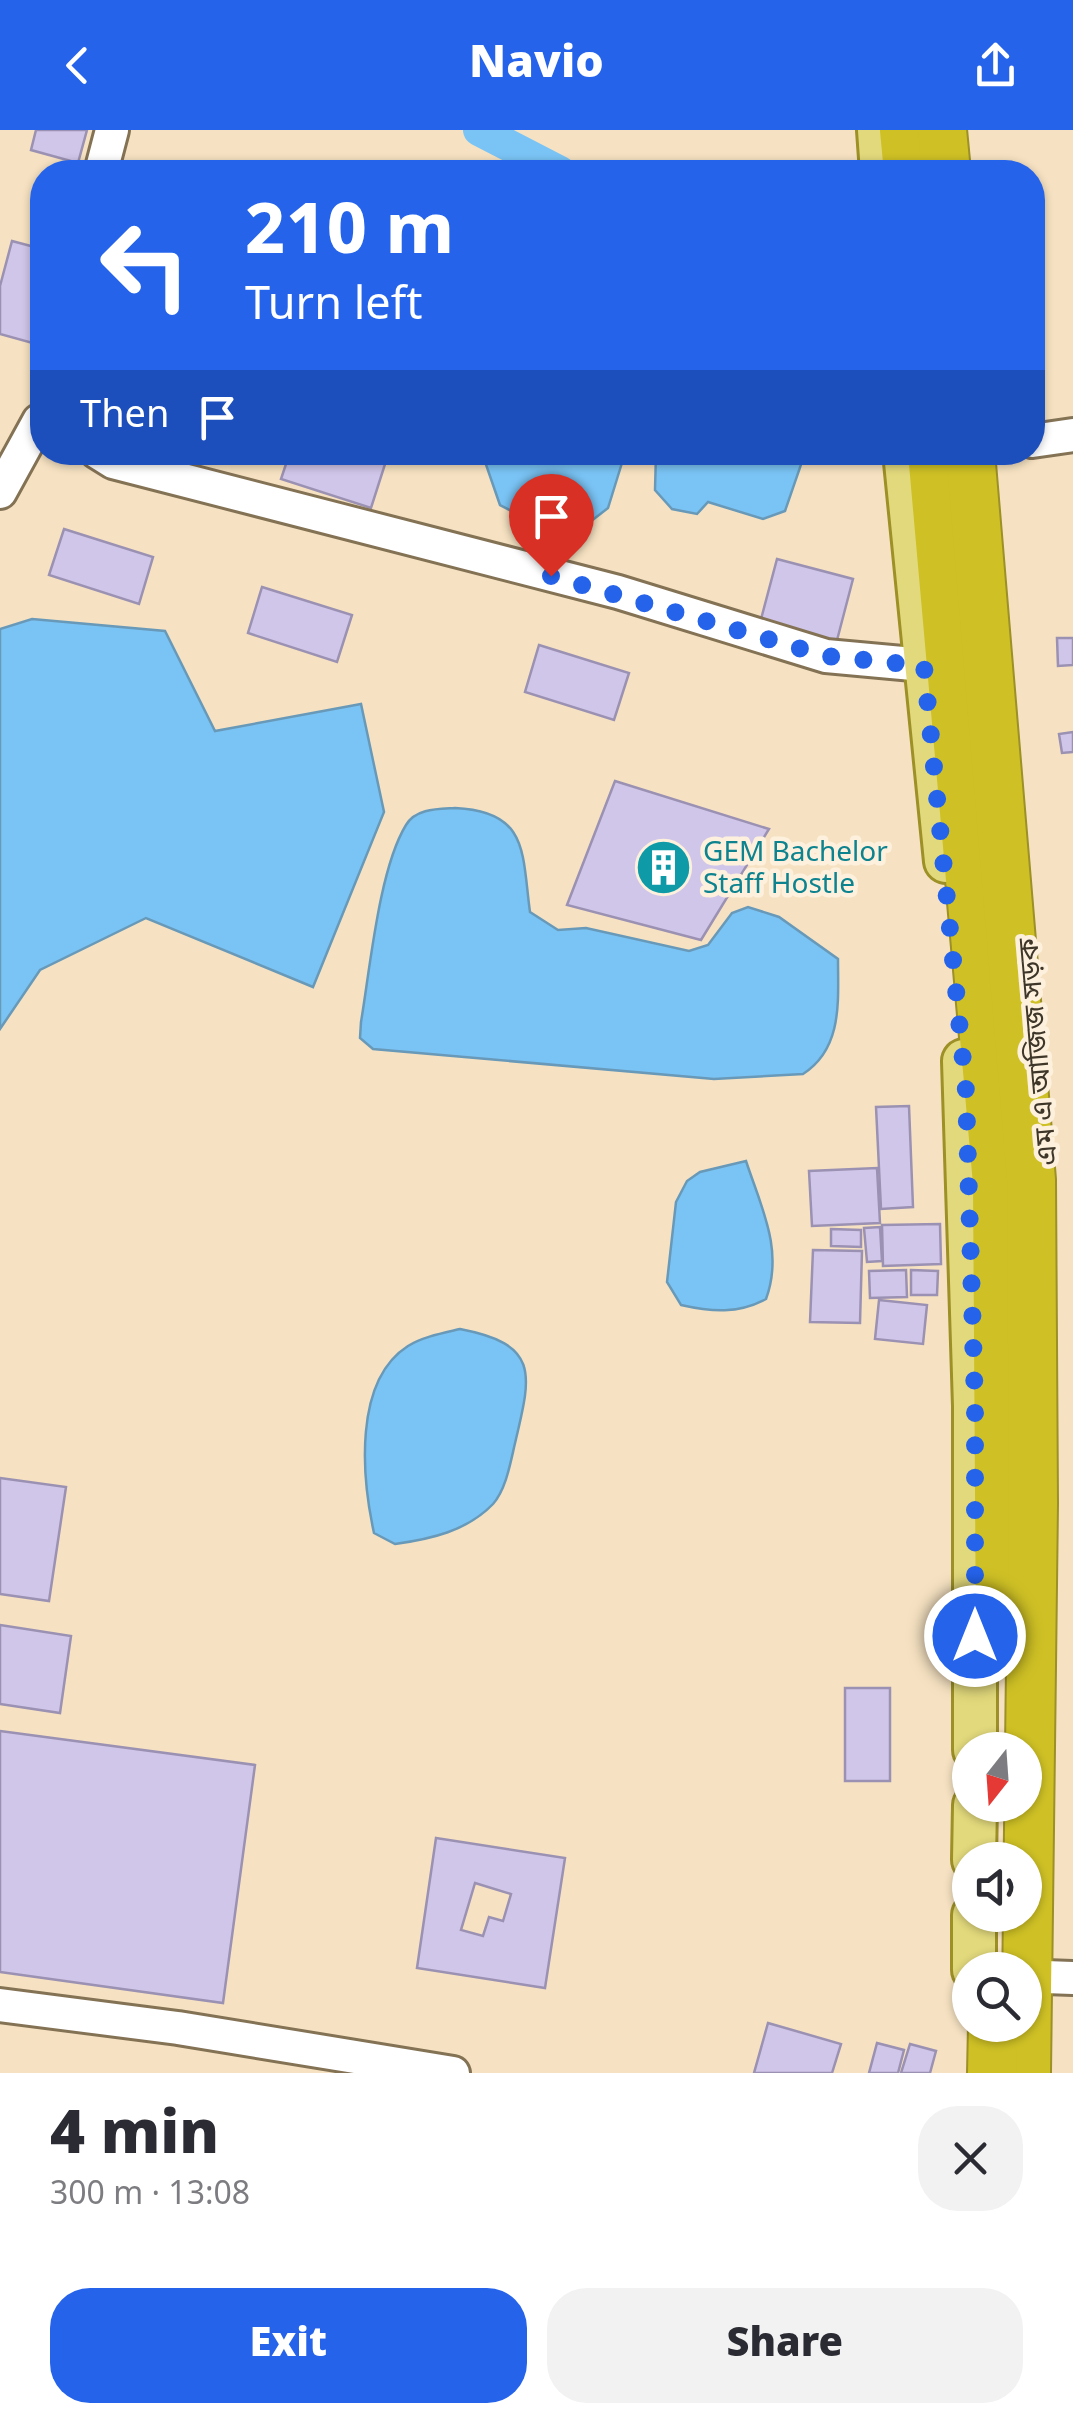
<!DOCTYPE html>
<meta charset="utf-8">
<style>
:root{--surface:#fff;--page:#f2f2f3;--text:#2b2b33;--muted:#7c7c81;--accent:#2563eb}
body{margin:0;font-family:Georgia,"Noto Sans Bengali",serif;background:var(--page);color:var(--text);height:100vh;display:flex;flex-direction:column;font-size:38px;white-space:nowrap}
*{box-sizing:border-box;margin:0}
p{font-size:32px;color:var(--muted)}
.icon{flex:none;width:55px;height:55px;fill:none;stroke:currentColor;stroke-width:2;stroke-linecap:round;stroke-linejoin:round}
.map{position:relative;height:1943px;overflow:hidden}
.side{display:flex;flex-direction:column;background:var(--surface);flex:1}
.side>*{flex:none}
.hud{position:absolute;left:30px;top:30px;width:1015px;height:305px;border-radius:40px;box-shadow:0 2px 8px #0004;background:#2563eb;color:#fff;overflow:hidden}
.needle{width:65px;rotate:197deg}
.fabs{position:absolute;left:952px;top:1602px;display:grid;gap:20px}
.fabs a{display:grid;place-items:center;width:90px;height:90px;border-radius:50%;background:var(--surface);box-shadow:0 2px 8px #0004;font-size:50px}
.pin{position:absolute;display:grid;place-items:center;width:85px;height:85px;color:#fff;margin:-102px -42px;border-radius:50% 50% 50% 0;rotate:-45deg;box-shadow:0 0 10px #0007}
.pin .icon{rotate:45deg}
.me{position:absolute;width:110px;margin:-55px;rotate:0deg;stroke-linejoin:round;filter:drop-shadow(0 0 8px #0008)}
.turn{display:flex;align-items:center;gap:35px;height:210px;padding:0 50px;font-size:45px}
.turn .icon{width:130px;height:130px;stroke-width:2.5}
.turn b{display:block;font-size:70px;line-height:85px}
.then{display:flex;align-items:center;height:95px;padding:0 50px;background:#0003;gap:20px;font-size:38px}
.round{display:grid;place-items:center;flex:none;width:105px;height:105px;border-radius:40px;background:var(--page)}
.summary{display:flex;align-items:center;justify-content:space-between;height:170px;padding:0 50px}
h1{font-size:60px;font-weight:800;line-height:75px}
.button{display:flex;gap:20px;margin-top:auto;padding:20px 50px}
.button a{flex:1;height:115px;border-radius:40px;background:var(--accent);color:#fff;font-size:40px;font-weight:800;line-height:115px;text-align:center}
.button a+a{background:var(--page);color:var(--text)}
header{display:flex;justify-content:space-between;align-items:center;height:130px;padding:0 50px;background:var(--accent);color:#fff;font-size:45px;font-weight:800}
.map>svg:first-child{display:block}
</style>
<header><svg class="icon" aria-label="back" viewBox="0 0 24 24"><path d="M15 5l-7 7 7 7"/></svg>Navio<svg class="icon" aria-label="share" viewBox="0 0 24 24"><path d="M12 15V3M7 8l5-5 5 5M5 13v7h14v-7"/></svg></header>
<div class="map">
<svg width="1073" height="1943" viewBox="0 0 1073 1943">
<rect width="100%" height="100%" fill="#f6e2c2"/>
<g fill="#7ac4f5" stroke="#6899b8" stroke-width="2.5">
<path d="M482,323v-1l143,1 -17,55 -27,21 -45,-5 -36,-19z"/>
<path d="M656,323v-1l149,1 -20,58 -22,8 -55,-17 -11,12 -25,-5 -17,-19z"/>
<path d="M32,489l133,12 50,100 146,-27 23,108 -71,175 -167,-69 -106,52 -40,59v-400z"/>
<path d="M455,678c74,3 67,46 75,104l28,18 28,-2 103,23 19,-6 24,-32 16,-6 31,10 59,42c0,42 5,89 -35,115l-89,5 -341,-30 -13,-11 1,-16c9,-53 18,-153 45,-197 10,-17 33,-16 49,-17z"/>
<path d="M746,1031c15,46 38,89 20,138 -28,15 -54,13 -85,6l-14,-23 9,-80 11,-21 13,-9z"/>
<path d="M460,1199c78,15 72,43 56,110 -5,20 -9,49 -23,65 -26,27 -62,35 -98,40l-21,-11c-12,-55 -21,-152 34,-187 14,-9 35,-13 52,-17z"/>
</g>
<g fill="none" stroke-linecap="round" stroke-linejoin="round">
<path stroke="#7ac4f5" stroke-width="32" d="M479,0l81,42"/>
</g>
<g fill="#d0c6e9" stroke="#9b91b2" stroke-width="2.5" fill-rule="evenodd">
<path d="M36,0h51l-9,33 -47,-13z"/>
<path d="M12,111l30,8v69l-6,26 -36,-10v-48z"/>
<path d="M290,322h67l29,9 -15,47 -90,-29z"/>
<path d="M64,399l89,28 -14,47 -90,-29z"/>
<path d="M777,429l76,20 -17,65 -76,-21z"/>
<path d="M262,457l90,28 -15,47 -89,-29z"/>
<path d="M1057,508h16v27l-15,1z"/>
<path d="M539,515l90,28 -15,47 -89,-28z"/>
<path d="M1073,602v20l-11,1 -3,-19z"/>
<path d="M615,651l154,48 -68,111 -134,-35z"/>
<path d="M909,976l4,101 -32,2 -5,-102z"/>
<path d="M877,1038l3,55 -68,3 -3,-55z"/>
<path d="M940,1094l1,40 -58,2 -1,-41z"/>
<path d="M880,1097l2,34 -15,1 -3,-34z"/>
<path d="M831,1099l30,1v17l-30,-1z"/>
<path d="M813,1120l49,1 -2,72 -50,-1z"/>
<path d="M906,1140l1,27 -37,1 -1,-27z"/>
<path d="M911,1140l27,1 -1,24h-26z"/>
<path d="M879,1170l48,5 -4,39 -48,-5z"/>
<path d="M0,1348l66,9 -17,114 -49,-7z"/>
<path d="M0,1495l71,11 -11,77 -60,-9z"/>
<rect x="845" y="1558" width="45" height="93"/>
<path d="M0,1601l255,34 -32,238 -223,-31z"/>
<path d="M436,1708l129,20 -20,130 -128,-20zM475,1753l36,11 -8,27 -14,-4 -6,19 -22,-6z"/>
<path d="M768,1893l73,21 -9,29h-78z"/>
<path d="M877,1913l27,7 -6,23h-29z"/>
<path d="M910,1914l26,7 -6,22h-29z"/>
</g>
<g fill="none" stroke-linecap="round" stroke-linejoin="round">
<defs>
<g id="minor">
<path d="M101,42l11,-42"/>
<path d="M1032,311l41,-6"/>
<path d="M97,322l16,10 505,130 208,64 98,9"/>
<path d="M0,362l39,-71 3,1"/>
<path d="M1045,1847l28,1"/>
<path d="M0,1875l178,23 275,45"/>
</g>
<g id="major">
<path d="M879,0l3,42"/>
<path d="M905,322l41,409"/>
<path d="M964,931l11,345v344"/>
<path d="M974,1730l1,-55"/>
<path d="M974,1840v-55"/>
</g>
<g id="highway">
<path d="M904,0l4,42"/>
<path d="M942,0l4,42"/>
<path d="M932,322l65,731 3,459"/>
<path d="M970,322l61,728 2,324 -7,569"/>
<path d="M992,1943l1,-48"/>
</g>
</defs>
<use href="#minor" stroke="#847255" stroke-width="38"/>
<use href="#major" stroke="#9c9026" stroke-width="48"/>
<use href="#highway" stroke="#9c9026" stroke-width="52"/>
<use href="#minor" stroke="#fff" stroke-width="32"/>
<use href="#major" stroke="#e2d97c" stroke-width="42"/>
<use href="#highway" stroke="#cec025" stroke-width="48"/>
</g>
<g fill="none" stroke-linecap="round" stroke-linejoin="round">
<path stroke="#2563eb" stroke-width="18" stroke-dasharray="0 32.4" d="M551,446l275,80 98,10 42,425 9,315v230"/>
</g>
<defs>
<symbol id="building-disc" viewBox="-11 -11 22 22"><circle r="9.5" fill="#0f9aa8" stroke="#fdf1dd"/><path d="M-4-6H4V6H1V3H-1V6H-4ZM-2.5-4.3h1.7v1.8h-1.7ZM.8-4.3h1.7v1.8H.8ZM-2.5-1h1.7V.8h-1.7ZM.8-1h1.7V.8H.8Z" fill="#fff"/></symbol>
</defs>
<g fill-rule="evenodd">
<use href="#building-disc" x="632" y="706" width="63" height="63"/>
</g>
<g text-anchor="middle" stroke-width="9" stroke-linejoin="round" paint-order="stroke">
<g font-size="28" fill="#0d838f" stroke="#fdf1dd" text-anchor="start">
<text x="703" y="731">GEM Bachelor<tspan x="703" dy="32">Staff Hostle</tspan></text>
</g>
<g font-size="28" fill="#3e3629" stroke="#fdf1dd">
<text transform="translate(1037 922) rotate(-95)" y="10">এম এ আজিজ সড়ক</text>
</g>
</g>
</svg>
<div class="fabs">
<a><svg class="needle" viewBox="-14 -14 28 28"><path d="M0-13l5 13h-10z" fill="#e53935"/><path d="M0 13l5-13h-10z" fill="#7c7c81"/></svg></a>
<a><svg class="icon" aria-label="sound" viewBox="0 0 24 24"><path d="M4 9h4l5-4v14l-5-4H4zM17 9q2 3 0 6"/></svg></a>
<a><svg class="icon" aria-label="search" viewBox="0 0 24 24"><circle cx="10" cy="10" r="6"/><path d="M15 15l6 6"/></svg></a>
</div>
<div class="pin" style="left:551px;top:446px;background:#d93025"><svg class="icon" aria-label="arrive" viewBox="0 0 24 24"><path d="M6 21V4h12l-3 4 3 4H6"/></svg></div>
<svg class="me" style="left:975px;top:1506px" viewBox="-20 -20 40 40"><circle r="17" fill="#2563eb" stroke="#fff" stroke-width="3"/><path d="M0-11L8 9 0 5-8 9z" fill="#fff"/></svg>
<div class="hud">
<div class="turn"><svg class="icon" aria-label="left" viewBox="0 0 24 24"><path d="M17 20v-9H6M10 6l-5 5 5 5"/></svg><div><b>210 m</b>Turn left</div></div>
<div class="then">Then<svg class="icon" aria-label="arrive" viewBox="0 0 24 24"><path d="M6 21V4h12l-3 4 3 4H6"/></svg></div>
</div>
</div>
<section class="side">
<div class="summary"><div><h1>4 min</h1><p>300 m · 13:08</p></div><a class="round"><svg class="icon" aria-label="close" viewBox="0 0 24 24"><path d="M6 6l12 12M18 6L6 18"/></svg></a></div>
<div class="button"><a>Exit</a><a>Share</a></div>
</section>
